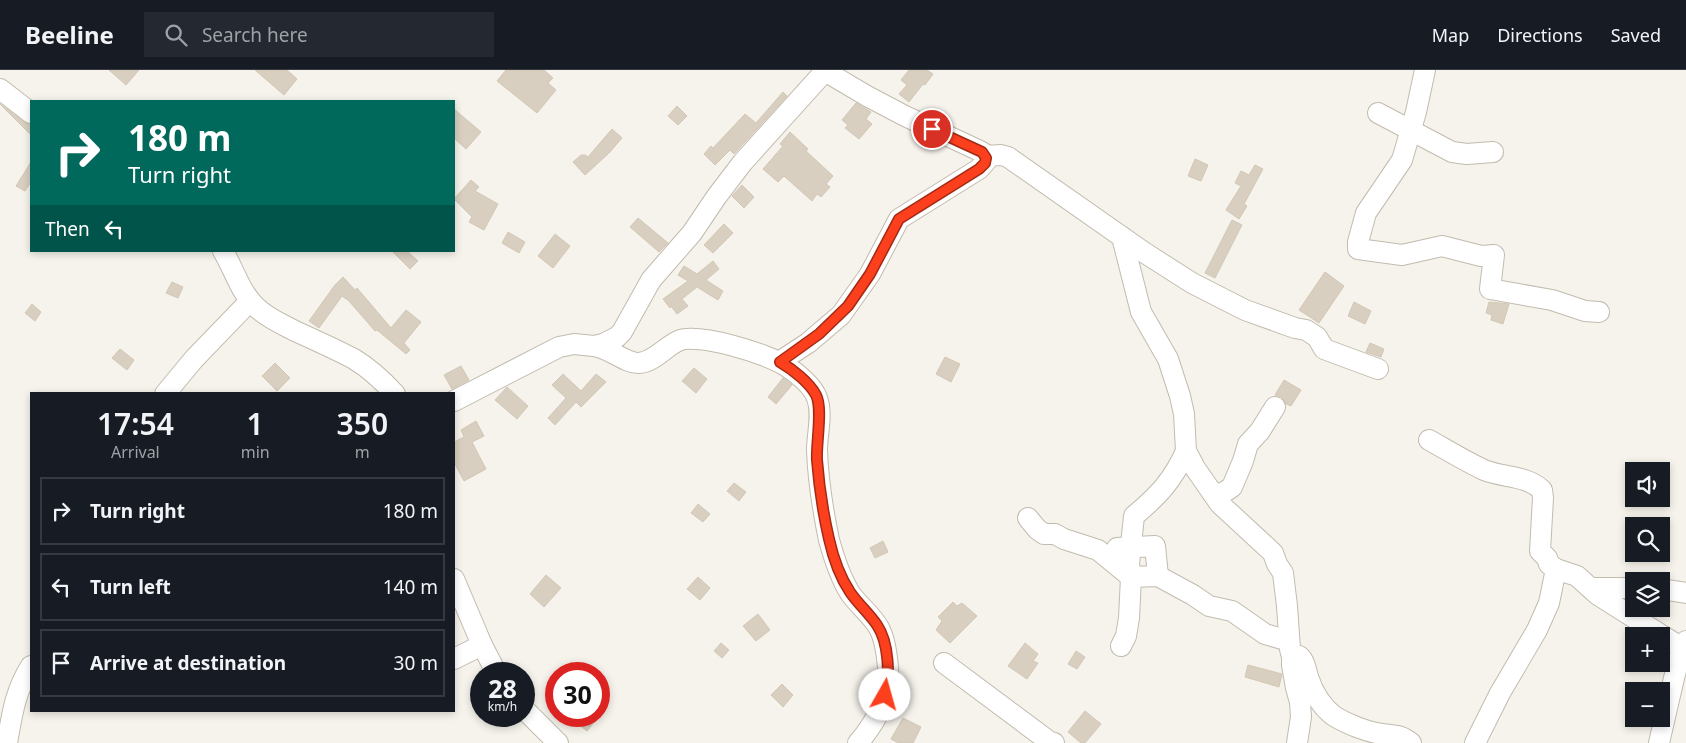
<!DOCTYPE html>
<meta charset="utf-8">
<style>
:root{--surface:#171b24;--page:#242831;--text:#f1f3f6;--muted:#9ea1a6;--line:#363941}
body{margin:0;font-family:"Noto Sans",sans-serif;background:var(--page);color:var(--text);height:100vh;display:flex;flex-direction:column;font-size:19px;white-space:nowrap}
*{box-sizing:border-box;margin:0}
p{font-size:16px;color:var(--muted)}
.icon{flex:none;width:28px;height:28px;fill:none;stroke:currentColor;stroke-width:2;stroke-linecap:round;stroke-linejoin:round}
.map{position:relative;flex:1;overflow:hidden}
.side{position:absolute;left:30px;top:322px;width:425px;height:320px;display:flex;flex-direction:column;background:var(--surface);border-radius:0px;box-shadow:0 2px 8px #0003}
.side>*{flex:none}
.hud{position:absolute;left:30px;top:30px;width:425px;height:152px;border-radius:0px;box-shadow:0 2px 8px #0003;background:#00695c;color:#fff;overflow:hidden}
.controls{position:absolute;left:1625px;top:392px;display:grid;gap:10px}
.controls a{display:grid;place-items:center;width:45px;height:45px;border-radius:0px;background:var(--surface);box-shadow:0 2px 8px #0003;font-size:25px}
.speed{position:absolute;left:470px;top:592px;display:flex;gap:10px;font-size:25px;font-weight:700;text-align:center}
.speed>*{display:grid;place-content:center;width:65px;height:65px;border-radius:50%;background:var(--surface);box-shadow:0 2px 8px #0003;line-height:1}
.speed small{font-size:12px;font-weight:400}
.speed .limit{border:8px solid #d22;background:#fff;color:#111}
.pin{position:absolute;display:grid;place-items:center;width:42px;height:42px;color:#fff;margin:-21px;border:2px solid #fff;border-radius:50%;box-shadow:0 1px 5px #0007}
.me{position:absolute;width:55px;margin:-28px;rotate:7deg;stroke-linejoin:round;filter:drop-shadow(0 0 4px #0008)}
.turn{display:flex;align-items:center;gap:18px;height:105px;padding:0 15px;font-size:22px}
.turn .icon{width:65px;height:65px;stroke-width:2.5}
.turn b{display:block;font-size:35px;line-height:42px}
.then{display:flex;align-items:center;height:48px;padding:0 15px;background:#0003;gap:10px;font-size:19px}
.eta{display:flex;justify-content:space-evenly;align-items:center;height:85px;text-align:center}
.eta b{font-size:30px;font-weight:600;line-height:35px}
ul{padding:0;list-style:none}
li{display:flex;align-items:center;gap:15px;height:68px;margin:0 10px 8px;padding:0 5px;border:2px solid var(--line);border-radius:0px}
li div{flex:1}
li b{display:block;font-size:19px}
li em{font-style:normal}
header{display:flex;align-items:center;gap:30px;box-sizing:border-box;height:70px;padding:0 25px;background:var(--surface);border-bottom:1px solid var(--line)}
header strong{font-size:24px}
nav{display:flex;gap:28px;margin-inline-start:auto;font-size:18px}
.search{width:350px;height:45px;background:var(--page);display:flex;align-items:center;gap:12px;box-sizing:border-box;padding:0 18px;border-radius:0px;color:var(--muted);font-size:19px}
.map>svg:first-child{display:block}
</style>
<header>
<strong>Beeline</strong>
<div class="search"><svg class="icon" aria-label="search" viewBox="0 0 24 24"><circle cx="10" cy="10" r="6"/><path d="M15 15l6 6"/></svg>Search here</div>
<nav><a>Map</a><a>Directions</a><a>Saved</a></nav>
</header>
<div class="map">
<svg width="1686" height="673" viewBox="0 0 1686 673">
<rect width="100%" height="100%" fill="#f6f3ec"/>
<g fill="#d8cfc1" stroke="#d3c7b4">
<path d="M109,0h30l-13,15z"/>
<path d="M255,0h32l10,9 -13,16z"/>
<path d="M506,0h38l9,8 -5,5 8,7 -19,23 -40,-32z"/>
<path d="M909,0h18l6,4 -8,11 -2,-1 -14,18 -10,-8 8,-9 -6,-5z"/>
<path d="M783,22l4,4 -53,58 -4,-4 -15,15 -11,-11 7,-8 2,2 32,-34 11,9z"/>
<path d="M856,33l15,9 -5,7 6,5 -13,15 -14,-11 3,-3 -6,-5z"/>
<path d="M0,34l24,18 7,3v10z"/>
<path d="M677,36l10,10 -9,9 -10,-9z"/>
<path d="M454,39l27,23 -15,17 -12,-11z"/>
<path d="M612,59l10,9 -13,15 -24,22 -12,-13 8,-7h4l3,2z"/>
<path d="M790,62l18,17 -2,2 27,25 -7,8 4,3 -9,10 -4,-3 -5,7 -28,-25 -6,6 -15,-13 20,-23 -3,-2z"/>
<path d="M1195,89l13,6 -7,16 -13,-5z"/>
<path d="M31,92v20l-6,9 -9,-5z"/>
<path d="M1255,95l8,4 -19,35 3,2 -8,13 -13,-9 15,-24 -6,-3 6,-12 8,4z"/>
<path d="M471,110l8,7 -4,4 23,13 -14,26 -15,-8 3,-5 -18,-18z"/>
<path d="M742,115l12,12 -10,11 -12,-12z"/>
<path d="M638,148l30,25 -9,9 -29,-25z"/>
<path d="M1232,150l10,5 -27,53 -10,-5z"/>
<path d="M724,154l9,9 -20,20 -9,-8z"/>
<path d="M508,162l17,10 -6,11 -17,-10z"/>
<path d="M555,164l15,12 -17,22 -15,-12z"/>
<path d="M392,181h15l11,10 -8,8z"/>
<path d="M713,191l6,8 -13,11 17,11 -5,9 -21,-13 -15,12 6,7 -11,8 -6,-8 -1,2 -7,-9 25,-18 -10,-6 6,-9 13,8z"/>
<path d="M1325,202l19,14 -25,37 -20,-13z"/>
<path d="M343,207l12,13 2,-2 34,40 15,-18 15,12 -17,21 6,7 -4,4 -29,-24 -2,1 -26,-30 -7,-5 -23,32 -10,-7 26,-36z"/>
<path d="M172,212l11,5 -5,11 -12,-5z"/>
<path d="M1354,232l17,9 -6,13 -17,-8z"/>
<path d="M1489,232l20,2 -6,20 -12,-4 1,-5 -6,-2z"/>
<path d="M32,234l9,8 -6,9 -10,-8z"/>
<path d="M1370,273l14,6 -3,8 -15,-5z"/>
<path d="M120,279l14,11 -7,10 -15,-12z"/>
<path d="M945,287l15,7 -9,18 -15,-8z"/>
<path d="M275,293l15,15 -13,13 -15,-15z"/>
<path d="M461,296l8,14 -17,9 -8,-14z"/>
<path d="M694,298l13,11 -11,14 -14,-12z"/>
<path d="M563,304l18,17 15,-17 10,8 -25,25 -5,-5 -21,23 -7,-7 18,-20 -14,-13z"/>
<path d="M783,308l9,7 -16,19 -8,-7z"/>
<path d="M1284,310l17,10 -10,16 -5,-2 -4,-7 -7,-2z"/>
<path d="M507,317l21,19 -11,13 -22,-19z"/>
<path d="M476,351l8,15 -12,6 14,27 -22,12 -10,-19v-20l10,-5 -3,-7z"/>
<path d="M734,413l12,9 -7,9 -12,-10z"/>
<path d="M698,434l12,10 -7,8 -12,-9z"/>
<path d="M883,471l5,11 -13,6 -5,-10z"/>
<path d="M546,505l15,13 -17,19 -14,-13z"/>
<path d="M698,507l12,11 -10,12 -13,-11z"/>
<path d="M953,532l4,4 5,-3 15,13 -27,27 -14,-13 6,-9 -4,-4z"/>
<path d="M758,544l12,16 -14,11 -13,-15z"/>
<path d="M721,573l8,7 -7,8 -8,-7z"/>
<path d="M1025,573l13,11 -5,7 5,2 -11,16 -19,-13z"/>
<path d="M1076,581l9,6 -8,12 -9,-5z"/>
<path d="M1248,595l34,9 -3,13 -34,-10z"/>
<path d="M782,614l11,11 -10,12 -12,-12z"/>
<path d="M1085,641l16,13 -16,19h-4l-13,-11z"/>
<path d="M568,646h31l-12,15z"/>
<path d="M903,648l18,9 -8,16h-15l-7,-4z"/>
</g>
<g fill="none" stroke-linecap="round" stroke-linejoin="round">
<defs>
<g id="minor">
<path d="M1425,0l-9,42 -14,48 -36,53 -8,29v7l44,6 40,-9 39,10 13,-1 -4,34 62,11 33,11 14,1"/>
<path d="M0,19l31,24"/>
<path d="M1378,43l74,39 15,2 26,-2"/>
<path d="M986,86l15,-1 7,2 137,96 47,30 53,27 50,18 11,2 11,7 7,12 54,20"/>
<path d="M1122,167l19,75 27,47 12,37 4,18 2,37 9,17 25,36 53,49 4,11 6,9 4,33 3,43 2,8v8l4,23 4,14 1,15 -4,26"/>
<path d="M223,181c11,18 17,41 33,56 11,11 26,17 39,24 20,9 40,18 59,28 15,9 29,22 41,35"/>
<path d="M594,276c16,2 32,18 45,17 15,-1 26,-16 39,-22 19,-9 90,13 108,25 11,7 27,20 31,32 6,16 0,36 0,52 1,30 6,61 12,90 5,18 11,37 21,53 8,12 22,22 29,35 6,11 8,27 9,40 2,29 -12,54 -30,75"/>
<path d="M779,292l29,-19 33,-28 29,-41 29,-55 80,-50 8,-9 -2,-6 -5,-3 -75,-35 -38,-20 -44,-26"/>
<path d="M165,324l29,-35 56,-58"/>
<path d="M454,331l105,-54 15,-3 20,2 9,-2 14,-7 5,-5 29,-52 41,-47 25,-37 26,-34 83,-92"/>
<path d="M1429,370c18,10 36,21 55,30 20,8 42,5 58,20l1,8 -3,53 7,7 2,6 7,5 21,7 21,19 84,53"/>
<path d="M1213,424l10,-1 9,-6 11,-26 5,-17 12,-13 15,-24"/>
<path d="M1028,448l9,11 7,5h11l9,5 34,11 33,27 27,-1 35,19 16,11 23,5 33,23 24,7"/>
<path d="M1117,478l38,-2 3,30"/>
<path d="M454,509l28,66 15,29"/>
<path d="M1591,518h43"/>
<path d="M1661,519l25,4"/>
<path d="M1121,576l5,-10 3,-18 2,-41 -2,-13 5,-48c25,-21 39,-36 52,-65"/>
<path d="M1299,586c6,5 7,14 9,21 5,15 14,30 26,39 13,8 33,16 48,18 13,2 18,0 29,9"/>
<path d="M454,589l28,-14"/>
<path d="M944,593l106,79 4,1"/>
<path d="M524,639l34,34"/>
<path d="M7,673c5,-28 8,-52 24,-77"/>
<path d="M1475,673l25,-50 37,-63 12,-27 7,-34"/>
<path d="M1659,673l15,-65 8,-30 4,-7"/>
</g>
</defs>
<use href="#minor" stroke="#c2bbae" stroke-width="22"/>
<use href="#minor" stroke="#fff" stroke-width="20"/>
</g>
<g fill="none" stroke-linecap="round" stroke-linejoin="round">
<defs>
<path id="route" d="M885,625c5,-20 4,-52 -8,-70 -8,-12 -19,-21 -27,-33 -10,-15 -17,-35 -21,-53 -6,-26 -10,-53 -12,-79 -1,-17 6,-52 -1,-65 -7,-13 -24,-26 -36,-33l39,-28 29,-28 22,-32 29,-55 80,-50 6,-6 1,-5 -4,-6 -50,-23"/>
</defs>
<use href="#route" stroke="#a42913" stroke-width="12"/>
<use href="#route" stroke="#fc3f1d" stroke-width="9"/>
</g>
</svg>
<div class="controls">
<a><svg class="icon" aria-label="sound" viewBox="0 0 24 24"><path d="M4 9h4l5-4v14l-5-4H4zM17 9q2 3 0 6"/></svg></a>
<a><svg class="icon" aria-label="search" viewBox="0 0 24 24"><circle cx="10" cy="10" r="6"/><path d="M15 15l6 6"/></svg></a>
<a><svg class="icon" aria-label="layers" viewBox="0 0 24 24"><path d="M12 4l9 5-9 5-9-5zM3 14l9 5 9-5"/></svg></a>
<a>+</a>
<a>−</a>
</div>
<div class="speed"><div>28<small>km/h</small></div><div class="limit">30</div></div>
<div class="pin" style="left:932px;top:59px;background:#d93025"><svg class="icon" aria-label="arrive" viewBox="0 0 24 24"><path d="M6 21V4h12l-3 4 3 4H6"/></svg></div>
<svg class="me" style="left:885px;top:625px" viewBox="-20 -20 40 40"><circle r="19" fill="#fff"/><path d="M0-13L10 11 0 6-10 11z" fill="#fc3f1d"/></svg>
<div class="hud">
<div class="turn"><svg class="icon" aria-label="right" viewBox="0 0 24 24"><path d="M7 20v-9h11M14 6l5 5-5 5"/></svg><div><b>180 m</b>Turn right</div></div>
<div class="then">Then<svg class="icon" aria-label="left" viewBox="0 0 24 24"><path d="M17 20v-9H6M10 6l-5 5 5 5"/></svg></div>
</div>
<section class="side">
<div class="eta">
<div><b>17:54</b><p>Arrival</p></div>
<div><b>1</b><p>min</p></div>
<div><b>350</b><p>m</p></div>
</div>
<ul>
<li><svg class="icon" aria-label="right" viewBox="0 0 24 24"><path d="M7 20v-9h11M14 6l5 5-5 5"/></svg><div><b>Turn right</b></div><em>180 m</em></li>
<li><svg class="icon" aria-label="left" viewBox="0 0 24 24"><path d="M17 20v-9H6M10 6l-5 5 5 5"/></svg><div><b>Turn left</b></div><em>140 m</em></li>
<li><svg class="icon" aria-label="arrive" viewBox="0 0 24 24"><path d="M6 21V4h12l-3 4 3 4H6"/></svg><div><b>Arrive at destination</b></div><em>30 m</em></li>
</ul>
</section>
</div>
